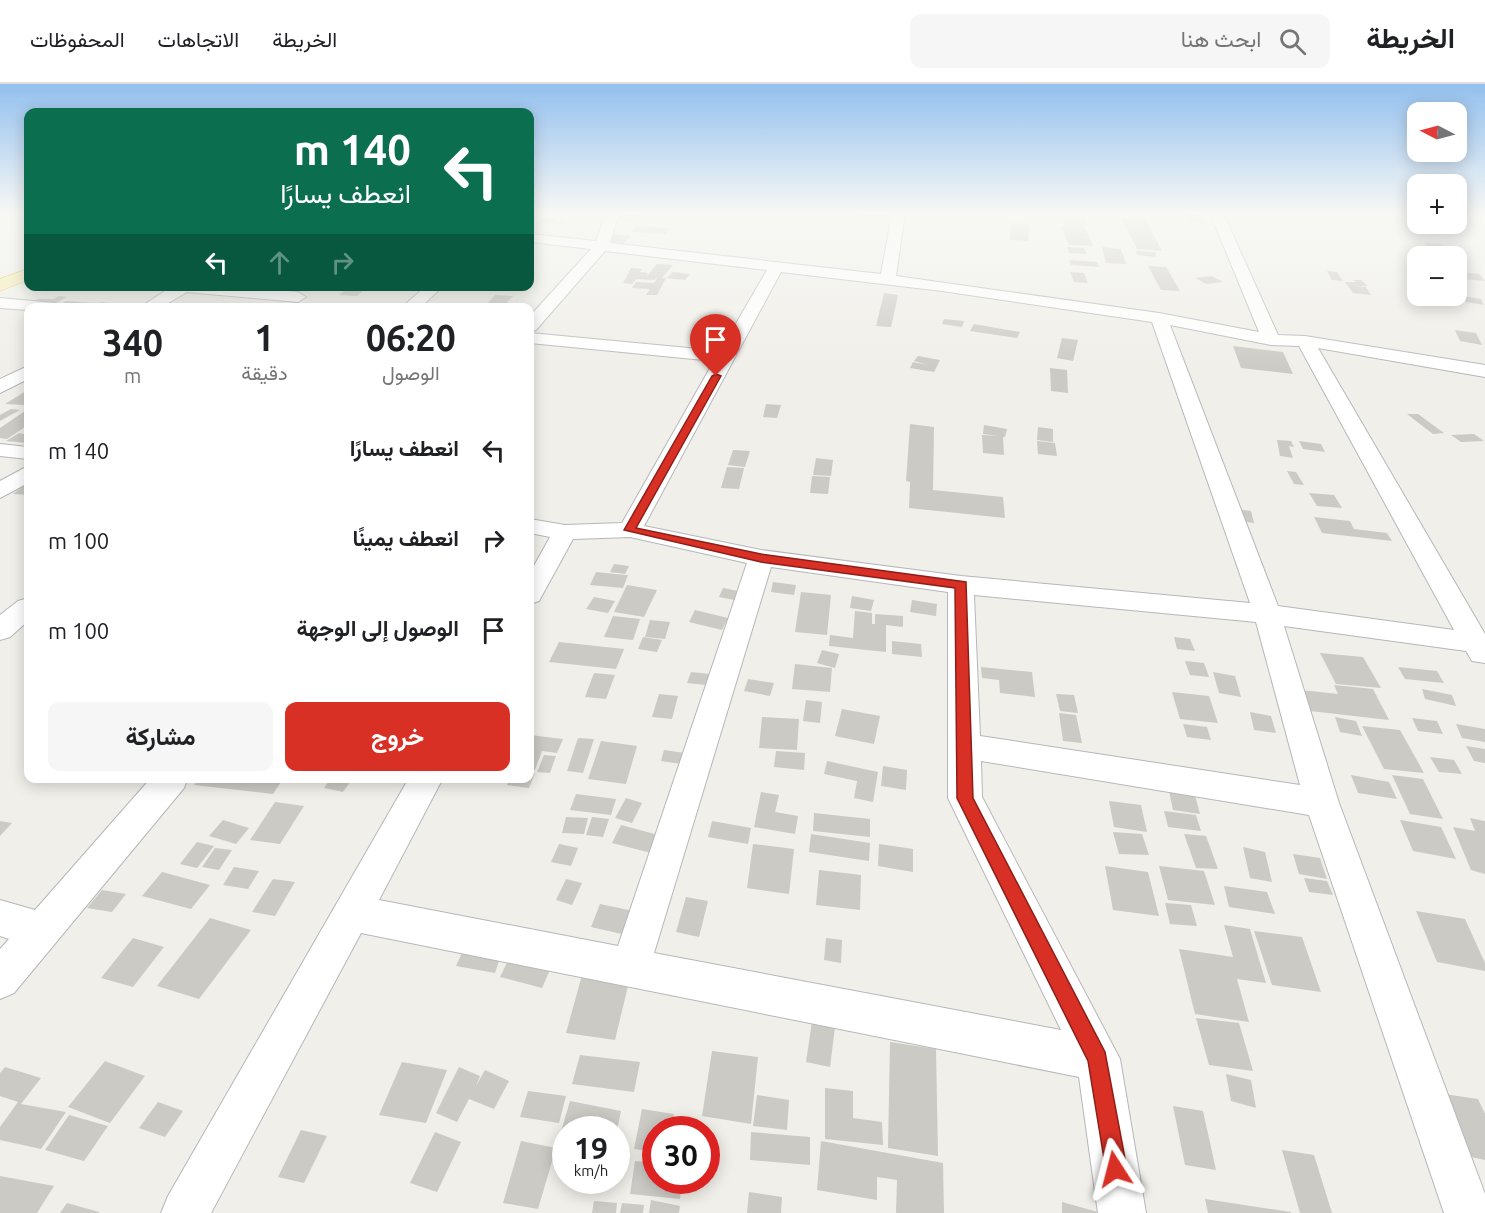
<!DOCTYPE html>
<html lang="ar">
<meta charset="utf-8">
<style>
:root{--surface:#fff;--page:#f6f6f6;--text:#202124;--muted:#757577;--line:#e0e0e0;--accent:#d93025}
body{margin:0;font-family:Ubuntu,Vazirmatn,sans-serif;background:var(--page);color:var(--text);direction:rtl;height:100vh;display:flex;flex-direction:column;font-size:22px;white-space:nowrap}
*{box-sizing:border-box;margin:0}
p{font-size:20px;color:var(--muted)}
.icon{flex:none;width:33px;height:33px;fill:none;stroke:currentColor;stroke-width:2;stroke-linecap:round;stroke-linejoin:round}
.map{position:relative;flex:1;overflow:hidden;direction:ltr}
.panel{position:absolute;left:24px;top:219px;width:510px;height:480px;display:flex;flex-direction:column;background:var(--surface);border-radius:12px;box-shadow:0 3px 15px #0003;direction:rtl}
.panel>*{flex:none}
.guide{position:absolute;left:24px;top:24px;width:510px;height:183px;border-radius:12px;box-shadow:0 3px 15px #0003;direction:rtl;background:#0b6e4f;color:#fff;overflow:hidden}
.needle{width:39px;rotate:276deg}
.buttons{position:absolute;left:1407px;top:18px;display:grid;gap:12px}
.buttons a{display:grid;place-items:center;width:60px;height:60px;border-radius:12px;background:var(--surface);box-shadow:0 3px 15px #0003;font-size:30px}
.speed{position:absolute;left:552px;top:1032px;display:flex;gap:12px;font-size:30px;font-weight:700;text-align:center}
.speed>*{display:grid;place-content:center;width:78px;height:78px;border-radius:50%;background:var(--surface);box-shadow:0 3px 15px #0003;line-height:1}
.speed small{font-size:15px;font-weight:400}
.speed .limit{border:9px solid #d22;background:#fff;color:#111}
.pin{position:absolute;display:grid;place-items:center;width:51px;height:51px;color:#fff;margin:-62px -26px;border-radius:50% 50% 50% 0;rotate:-45deg;box-shadow:0 0 6px #0007}
.pin .icon{rotate:45deg}
.me{position:absolute;width:66px;margin:-33px;rotate:351deg;stroke-linejoin:round;filter:drop-shadow(0 0 4px #0008)}
.turn{display:flex;align-items:center;gap:21px;height:126px;padding:0 24px;font-size:27px}
.turn .icon{width:78px;height:78px;stroke-width:2.5}
.turn b{display:block;font-size:42px;line-height:51px}
.lanes{display:flex;align-items:center;height:57px;padding:0 24px;background:#0003;justify-content:center;gap:30px;direction:ltr}
.lanes .off{opacity:.35}
.eta{display:flex;justify-content:space-evenly;align-items:center;height:102px;text-align:center}
.eta b{font-size:36px;font-weight:700;line-height:42px}
.primary-button{display:flex;gap:12px;margin-top:auto;padding:12px 24px}
.primary-button a{flex:1;height:69px;border-radius:12px;background:var(--accent);color:#fff;font-size:24px;font-weight:700;line-height:69px;text-align:center}
.primary-button a+a{background:var(--page);color:var(--text)}
ul{padding:0;list-style:none}
li{display:flex;align-items:center;gap:18px;height:90px;padding:0 24px}
li div{flex:1}
li b{display:block;font-size:22px}
li em{font-style:normal}
header{display:flex;align-items:center;gap:36px;box-sizing:border-box;height:84px;padding:0 30px;background:var(--surface);border-bottom:2px solid var(--line)}
header strong{font-size:28px}
nav{display:flex;gap:33px;margin-inline-start:auto;font-size:21px}
.search{width:420px;height:54px;background:var(--page);display:flex;align-items:center;gap:15px;box-sizing:border-box;padding:0 21px;border-radius:12px;color:var(--muted);font-size:22px}
.map>svg:first-child{display:block}
</style>
<header>
<strong>الخريطة</strong>
<div class="search"><svg class="icon" aria-label="search" viewBox="0 0 24 24"><circle cx="10" cy="10" r="6"/><path d="M15 15l6 6"/></svg>ابحث هنا</div>
<nav><a>الخريطة</a><a>الاتجاهات</a><a>المحفوظات</a></nav>
</header>
<div class="map">
<svg width="1485" height="1129" viewBox="0 0 1485 1129">
<rect width="100%" height="100%" fill="#f0efe9"/>
<g fill="#cccac5">
<path d="M627,129h10l5,1 -14,8 -13,-3z"/>
<path d="M854,129h37l-2,5 -36,-3z"/>
<path d="M1184,129h16l7,12 -18,-4z"/>
<path d="M1061,131l22,1 5,10h-4l9,20 -24,-1 -8,-19h5z"/>
<path d="M542,134l14,1 -2,2h10l-4,3 -23,-1z"/>
<path d="M1121,134l24,1 17,32 -25,-2z"/>
<path d="M1011,139l18,1 -1,17 -18,-1z"/>
<path d="M636,142l33,2 -3,6 -34,-2z"/>
<path d="M611,150l20,2 -7,7 -20,-2z"/>
<path d="M1425,159l17,1 5,8 -17,-2z"/>
<path d="M1067,163l17,1 3,6 -18,-1z"/>
<path d="M1102,163l19,2 5,15 -20,-1z"/>
<path d="M1136,167l19,1 1,5 -19,-2z"/>
<path d="M1069,176l28,2 2,5 -28,-2z"/>
<path d="M657,180l16,1 -11,13h4l-9,17h-11l4,-6 -18,-1 4,-6 18,1 4,-6 -4,3 -18,-1 -4,5 -9,-1 8,-15 11,1 -2,3 8,1 -2,4z"/>
<path d="M1148,182l18,1 14,24 -19,-1z"/>
<path d="M1327,187l10,1 6,9 -11,-1z"/>
<path d="M673,188l17,2 -5,6 -18,-2z"/>
<path d="M1070,188l14,1 4,10 -14,-1z"/>
<path d="M1456,188l23,2 6,7 -29,-3z"/>
<path d="M1212,192l11,6 -17,2 -11,-6z"/>
<path d="M1353,196h8l7,6h-11l9,1 5,8 -18,-2 -8,-11h11z"/>
<path d="M350,202h19l-12,10 -18,-1z"/>
<path d="M884,209l14,2 -7,32 -15,-1z"/>
<path d="M495,211l18,1 -11,12 -18,-1z"/>
<path d="M59,212l8,1 -11,6h-25l7,-4h16z"/>
<path d="M1463,212l18,3 3,6 -18,-3z"/>
<path d="M66,217l29,2 -7,4 -29,-2z"/>
<path d="M100,218l18,2 -6,4 -21,-1z"/>
<path d="M944,235l20,2 -2,6 -20,-3z"/>
<path d="M974,240l46,8 -3,6 -47,-7z"/>
<path d="M1455,246l21,3 6,12 -22,-4z"/>
<path d="M1062,254l16,2 -5,21 -16,-3z"/>
<path d="M1233,262l50,6 10,22 -52,-6z"/>
<path d="M918,272l22,4 -6,12 -24,-4 3,-6 15,3 -14,-4z"/>
<path d="M1050,284l17,2 1,23 -17,-2z"/>
<path d="M26,307h2v12l-3,2 -20,-1z"/>
<path d="M766,320l15,1 -4,13 -14,-1z"/>
<path d="M11,325l9,1 -20,11v-6z"/>
<path d="M28,325v16l-21,14 -7,-1v-10z"/>
<path d="M1407,330h11l26,19 -11,1z"/>
<path d="M910,340l24,3 -1,63 70,7 2,21 -96,-10 1,-26 -4,-1z"/>
<path d="M984,341l23,4 -2,8h-2l1,18 -21,-2 -1,-18 16,1 -15,-2z"/>
<path d="M1038,343l15,2v13l-16,-2z"/>
<path d="M19,349l9,2v8l-22,-2z"/>
<path d="M1474,350l10,7 -23,1 -10,-7z"/>
<path d="M1277,356l14,1 3,6 -5,-1 4,12 -13,-2z"/>
<path d="M1037,357l18,2 2,13 -19,-2z"/>
<path d="M1299,357l22,3 4,8 -22,-3z"/>
<path d="M733,366l17,1 -5,16 -17,-2z"/>
<path d="M816,374l17,2 -2,16 -18,-1z"/>
<path d="M727,383l17,1 -5,21 -18,-1z"/>
<path d="M1287,387l9,1 8,13 -10,-1z"/>
<path d="M812,392l18,1 -2,17 -18,-1z"/>
<path d="M28,398v13l-15,-1z"/>
<path d="M1309,409l25,2 8,13 -25,-2z"/>
<path d="M1237,425l14,2 3,12 -14,-2z"/>
<path d="M1314,433l36,4 4,8 33,4 5,8 -70,-8z"/>
<path d="M614,480l15,2 -4,8 -15,-2z"/>
<path d="M596,488l29,3h3l-5,13 -33,-3z"/>
<path d="M773,498l23,3 -2,10 -23,-3z"/>
<path d="M627,501l30,5 -13,27 -30,-5z"/>
<path d="M723,504l15,3 -4,9 -15,-3z"/>
<path d="M801,508l30,3 -4,40 -32,-3z"/>
<path d="M852,512l22,4 -3,11 -21,-3z"/>
<path d="M594,513l21,4 -7,12 -22,-4z"/>
<path d="M912,516l25,4 -1,12 -26,-4z"/>
<path d="M695,526l33,8 -6,12 -33,-8z"/>
<path d="M855,527l17,2v11h3v-10l28,2v11l-17,-2v27l-57,-6 1,-11 23,3z"/>
<path d="M613,532l27,3 -7,21 -29,-3z"/>
<path d="M650,536l20,2 -5,17 -20,-2z"/>
<path d="M643,553l19,3 -5,12 -19,-3z"/>
<path d="M1174,553l16,2 5,12 -18,-2z"/>
<path d="M892,557l29,3 1,13 -30,-3z"/>
<path d="M559,558l65,7 -8,20 -67,-7z"/>
<path d="M822,566l17,4 -4,14 -18,-5z"/>
<path d="M1320,569l43,4 18,31 -45,-4z"/>
<path d="M1185,577l19,2 5,14 -19,-2z"/>
<path d="M795,580l37,4 -2,24 -38,-3z"/>
<path d="M981,583l51,5 3,25 -35,-4 -1,-13 -17,-2z"/>
<path d="M1398,583l39,4 7,12 -39,-4z"/>
<path d="M691,588l19,2 -4,11 -19,-2z"/>
<path d="M1213,588l22,4 6,21 -22,-4z"/>
<path d="M594,589l21,2 -9,24 -21,-2z"/>
<path d="M748,595l26,4 -4,13 -26,-5z"/>
<path d="M1334,601l39,4 16,31 -79,-9 -9,-21 37,4z"/>
<path d="M1422,605l30,6 4,11 -31,-7z"/>
<path d="M1172,608l37,4 9,27 -38,-4z"/>
<path d="M659,610l19,2 -6,23 -20,-2z"/>
<path d="M1056,610l18,1 4,18 -18,-2z"/>
<path d="M806,616l16,2 -2,21 -17,-2z"/>
<path d="M842,625l38,7 -6,28 -39,-8z"/>
<path d="M1250,628l21,4 5,17 -22,-3z"/>
<path d="M1059,629l17,2 6,28 -19,-2z"/>
<path d="M762,633l37,2 -2,31 -38,-2z"/>
<path d="M1335,633l21,4 6,15 -22,-4z"/>
<path d="M1412,634l25,3 6,13 -25,-3z"/>
<path d="M1183,640l24,3 4,13 -24,-3z"/>
<path d="M1456,640l29,5v13l-23,-4z"/>
<path d="M1362,642l38,4 24,43 -40,-4z"/>
<path d="M530,651l33,4 -6,14 -15,-2 -7,19 -5,-1z"/>
<path d="M578,654l16,1 -11,34 -16,-2z"/>
<path d="M601,657l36,5 -11,38 -38,-5z"/>
<path d="M1466,662l19,3v14l-11,-2z"/>
<path d="M664,666l21,3 -4,11 -20,-3z"/>
<path d="M776,667l29,2 -1,17 -30,-3z"/>
<path d="M544,671l12,1 -6,17 -13,-1z"/>
<path d="M1430,673l24,3 8,14 -23,-2z"/>
<path d="M827,677l51,11 -5,30 -19,-4 3,-17 -33,-7z"/>
<path d="M883,682l24,4 -1,20 -25,-4z"/>
<path d="M530,688l5,1 -6,15 -22,-3 3,-7h20z"/>
<path d="M1351,691l38,7 8,17 -39,-6z"/>
<path d="M1392,691l31,4 20,40 -33,-5z"/>
<path d="M199,694h79l5,1 -10,15 -79,-9z"/>
<path d="M331,694h22l-10,14 -19,-4z"/>
<path d="M1169,707l26,4 5,19 -27,-4z"/>
<path d="M761,708l18,3 -4,17 23,4 -3,18 -41,-7z"/>
<path d="M576,710l40,5 -5,16 -41,-5z"/>
<path d="M626,714l16,5 -10,20 -17,-5z"/>
<path d="M1109,717l32,4 6,27 -33,-5z"/>
<path d="M275,718l29,4 -24,38 -30,-4z"/>
<path d="M1164,727l32,4 5,16 -33,-4z"/>
<path d="M814,729l56,6v18l-57,-6z"/>
<path d="M566,733l22,1 -4,16 -22,-1z"/>
<path d="M592,733l17,2 -6,18 -17,-2z"/>
<path d="M1470,734l15,3v53l-14,-4 -18,-43 22,4z"/>
<path d="M223,736l26,8 -13,16 -27,-8z"/>
<path d="M1400,736l41,7 15,32 -43,-8z"/>
<path d="M0,737l12,2 -12,13z"/>
<path d="M712,737l39,7 -3,16 -40,-7z"/>
<path d="M621,741l41,11 -7,18 -43,-11z"/>
<path d="M1113,748l29,2 7,21 -30,-1z"/>
<path d="M811,750l59,9 -1,18 -60,-9z"/>
<path d="M1184,750l22,2 12,33 -22,-1z"/>
<path d="M197,758l17,4 -17,22 -17,-4z"/>
<path d="M559,760l19,4 -7,18 -20,-4z"/>
<path d="M753,760l41,5 -5,45 -42,-6z"/>
<path d="M879,760l34,5v23l-35,-6z"/>
<path d="M1243,763l22,5 7,30 -22,-4z"/>
<path d="M215,764l17,2 -13,20 -17,-3z"/>
<path d="M1293,770l27,4 7,21 -28,-5z"/>
<path d="M1105,782l43,6 11,44 -46,-6z"/>
<path d="M1159,782l45,5 11,34 -47,-5z"/>
<path d="M234,783l25,4 -11,18 -25,-4z"/>
<path d="M819,786l42,5 -1,35 -44,-5z"/>
<path d="M162,788l48,13 -19,24 -49,-13z"/>
<path d="M1304,794l23,3 6,14 -24,-3z"/>
<path d="M273,795l22,3 -20,34 -23,-4z"/>
<path d="M566,795l16,4 -10,22 -16,-5z"/>
<path d="M1224,802l43,6 8,22 -46,-7z"/>
<path d="M102,806l24,4 -14,18 -25,-4z"/>
<path d="M686,813l22,4 -9,36 -23,-5z"/>
<path d="M1165,819l26,2 6,21 -27,-2z"/>
<path d="M600,820l43,9 -8,24 -44,-10z"/>
<path d="M1416,827l49,8 20,44v8l-48,-9z"/>
<path d="M210,834l41,12 -52,69 -42,-13z"/>
<path d="M1224,841l26,4 16,54 -29,-4 12,43 -54,-8 -16,-65 54,8z"/>
<path d="M1254,847l48,6 19,55 -49,-7z"/>
<path d="M133,854l31,9 -31,40 -32,-9z"/>
<path d="M826,854l16,2 -1,23 -17,-3z"/>
<path d="M465,862l37,6 -7,21 -39,-7z"/>
<path d="M512,868l41,11 -11,25 -42,-11z"/>
<path d="M582,891l47,7 -14,58 -49,-7z"/>
<path d="M813,931l23,4 -6,48 -24,-5z"/>
<path d="M1196,934l43,5 14,48 -44,-6z"/>
<path d="M890,958l46,7 2,107 -50,-8z"/>
<path d="M712,967l46,6 -7,67 -49,-8z"/>
<path d="M580,971l60,7 -6,30 -62,-8z"/>
<path d="M105,977l40,15 -35,47 -42,-16z"/>
<path d="M402,978l45,8 -21,53 -47,-8z"/>
<path d="M5,983l36,11 -20,26 45,8 -25,37 -41,-9v-13l18,-25 -18,-6v-23z"/>
<path d="M459,983l21,9 -4,10 9,-16 24,11 -15,28 -25,-10 -12,23 -21,-9z"/>
<path d="M1226,990l25,6 5,28 -25,-7z"/>
<path d="M825,1004l28,3v27l29,4 1,23 -58,-6z"/>
<path d="M528,1007l38,5 -7,27 -39,-6z"/>
<path d="M1444,1010l34,5 7,15v46l-14,-3z"/>
<path d="M757,1011l32,5 -2,30 -34,-4z"/>
<path d="M570,1017l51,10 -4,19h-51v6l-6,-1z"/>
<path d="M158,1018l25,9 -18,26 -26,-9z"/>
<path d="M1173,1022l30,5 13,59 -31,-5z"/>
<path d="M642,1025l32,5 -3,16h-15v22l-22,-3z"/>
<path d="M69,1031l39,11 -24,35 -39,-11z"/>
<path d="M301,1046l26,6 -23,47 -26,-6z"/>
<path d="M435,1048l26,10 -24,50 -27,-9z"/>
<path d="M751,1048l59,5v28l-60,-5z"/>
<path d="M521,1057l35,7 -18,61 -35,-6z"/>
<path d="M821,1057l122,22 1,50h-48l1,-33 -20,-3v23l-60,-10z"/>
<path d="M1282,1066l32,5 18,58h-32z"/>
<path d="M635,1077l21,2v17h26l-2,19 -50,-5z"/>
<path d="M0,1092l54,10 -17,27h-37z"/>
<path d="M749,1108l33,5 -1,16h-34z"/>
<path d="M1205,1115l86,13v1h-83z"/>
<path d="M651,1116l29,6 -1,7h-30z"/>
<path d="M594,1117l23,2 -1,10h-24z"/>
<path d="M1062,1118l36,10v1h-36z"/>
<path d="M67,1119l32,9v1h-39z"/>
<path d="M622,1119l22,2 -1,8h-23z"/>
</g>
<g fill="none" stroke-linecap="round" stroke-linejoin="round">
<defs>
<g id="minor">
<path d="M606,129h13l-9,30 271,31 11,-61h13l-9,63 263,37 100,19 -49,-119h13l55,122 27,1 180,29v12l-167,-29 167,286v29l-13,-2 -6,-10 -182,-25 55,177 146,391v19h-41l-135,-398 -328,-54 1,36 138,262 26,154h-48l-19,-136 -718,-144 -150,280h-50l7,-17 241,-418h34l-64,122 239,46 129,-383 -117,-26 -57,2 -34,62 -9,3v-31l20,-36 -20,-4v-14l35,6 57,-2 92,-162 -184,-18v-10l190,18 47,-81 -162,-19 -69,79 -6,1v-15l61,-67 -61,-7v-8l66,7zM781,188l161,19 210,31 98,281 -289,-27 -200,-26 -117,-24zM1170,241l101,20 28,1 155,284 -176,-24zM771,483l177,25v206l113,232 -407,-77zM974,511l282,27 44,163 -320,-49z"/>
<path d="M167,202h66l65,6 8,5 -8,5 -111,-10 -27,16h-21l29,-19z"/>
<path d="M426,202h17l-23,22h-19z"/>
<path d="M0,214l55,5 8,5h-35v2l-28,-2z"/>
<path d="M28,282v13l-28,14v-14z"/>
<path d="M0,360l28,3v12l-28,-3z"/>
<path d="M28,382v17l-28,15v-17z"/>
<path d="M28,514v23l-18,16 -10,3v-25l18,-14z"/>
<path d="M151,694h37l-4,10 -170,205 -14,6v-50l9,-10 -9,-3v-36l35,10z"/>
</g>
<path id="trunk" d="M28,185v11l-28,11v-12z"/>
</defs>
<use href="#minor" stroke="#b5b7bb" stroke-width="2"/>
<use href="#trunk" stroke="#deb61a" stroke-width="1"/>
<use href="#minor" fill="#fff" fill-rule="evenodd"/>
<use href="#trunk" fill="#f4ecaa" fill-rule="evenodd"/>
</g>
<linearGradient id="sky" x2="0" y2="1"><stop stop-color="#93c0ee"/><stop offset="0.45" stop-color="#f8f8f5"/><stop offset="1" stop-color="#f8f8f5" stop-opacity="0"/></linearGradient>
<rect width="1485" height="287" fill="url(#sky)"/>
<path fill="#d93025" stroke="#8d1f18" stroke-width="1.5" d="M716,290l5,2 -85,152 125,26 205,28 7,216 132,254 22,117 -4,8 -8,3 -8,-3 -19,-116 -131,-263 -2,-210 -194,-26 -137,-32 88,-154z"/>
</svg>
<div class="buttons">
<a><svg class="needle" viewBox="-14 -14 28 28"><path d="M0-13l5 13h-10z" fill="#e53935"/><path d="M0 13l5-13h-10z" fill="#757577"/></svg></a>
<a>+</a>
<a>−</a>
</div>
<div class="speed"><div>19<small>km/h</small></div><div class="limit">30</div></div>
<div class="pin" style="left:716px;top:292px;background:#d93025"><svg class="icon" aria-label="arrive" viewBox="0 0 24 24"><path d="M6 21V4h12l-3 4 3 4H6"/></svg></div>
<svg class="me" style="left:1115px;top:1085px" viewBox="-20 -20 40 40"><path d="M0-17L14 15 0 8-14 15z" fill="#d93025" stroke="#fff" stroke-width="4"/></svg>
<div class="guide">
<div class="turn"><svg class="icon" aria-label="left" viewBox="0 0 24 24"><path d="M17 20v-9H6M10 6l-5 5 5 5"/></svg><div><b>140 m</b>انعطف يسارًا</div></div>
<div class="lanes"><svg class="icon" aria-label="left" viewBox="0 0 24 24"><path d="M17 20v-9H6M10 6l-5 5 5 5"/></svg><svg class="icon off" aria-label="ahead" viewBox="0 0 24 24"><path d="M12 20V5M6 11l6-6 6 6"/></svg><svg class="icon off" aria-label="right" viewBox="0 0 24 24"><path d="M7 20v-9h11M14 6l5 5-5 5"/></svg></div>
</div>
<section class="panel">
<div class="eta">
<div><b>06:20</b><p>الوصول</p></div>
<div><b>1</b><p>دقيقة</p></div>
<div><b>340</b><p>m</p></div>
</div>
<ul>
<li><svg class="icon" aria-label="left" viewBox="0 0 24 24"><path d="M17 20v-9H6M10 6l-5 5 5 5"/></svg><div><b>انعطف يسارًا</b></div><em>140 m</em></li>
<li><svg class="icon" aria-label="right" viewBox="0 0 24 24"><path d="M7 20v-9h11M14 6l5 5-5 5"/></svg><div><b>انعطف يمينًا</b></div><em>100 m</em></li>
<li><svg class="icon" aria-label="arrive" viewBox="0 0 24 24"><path d="M6 21V4h12l-3 4 3 4H6"/></svg><div><b>الوصول إلى الوجهة</b></div><em>100 m</em></li>
</ul>
<div class="primary-button"><a>خروج</a><a>مشاركة</a></div>
</section>
</div>
